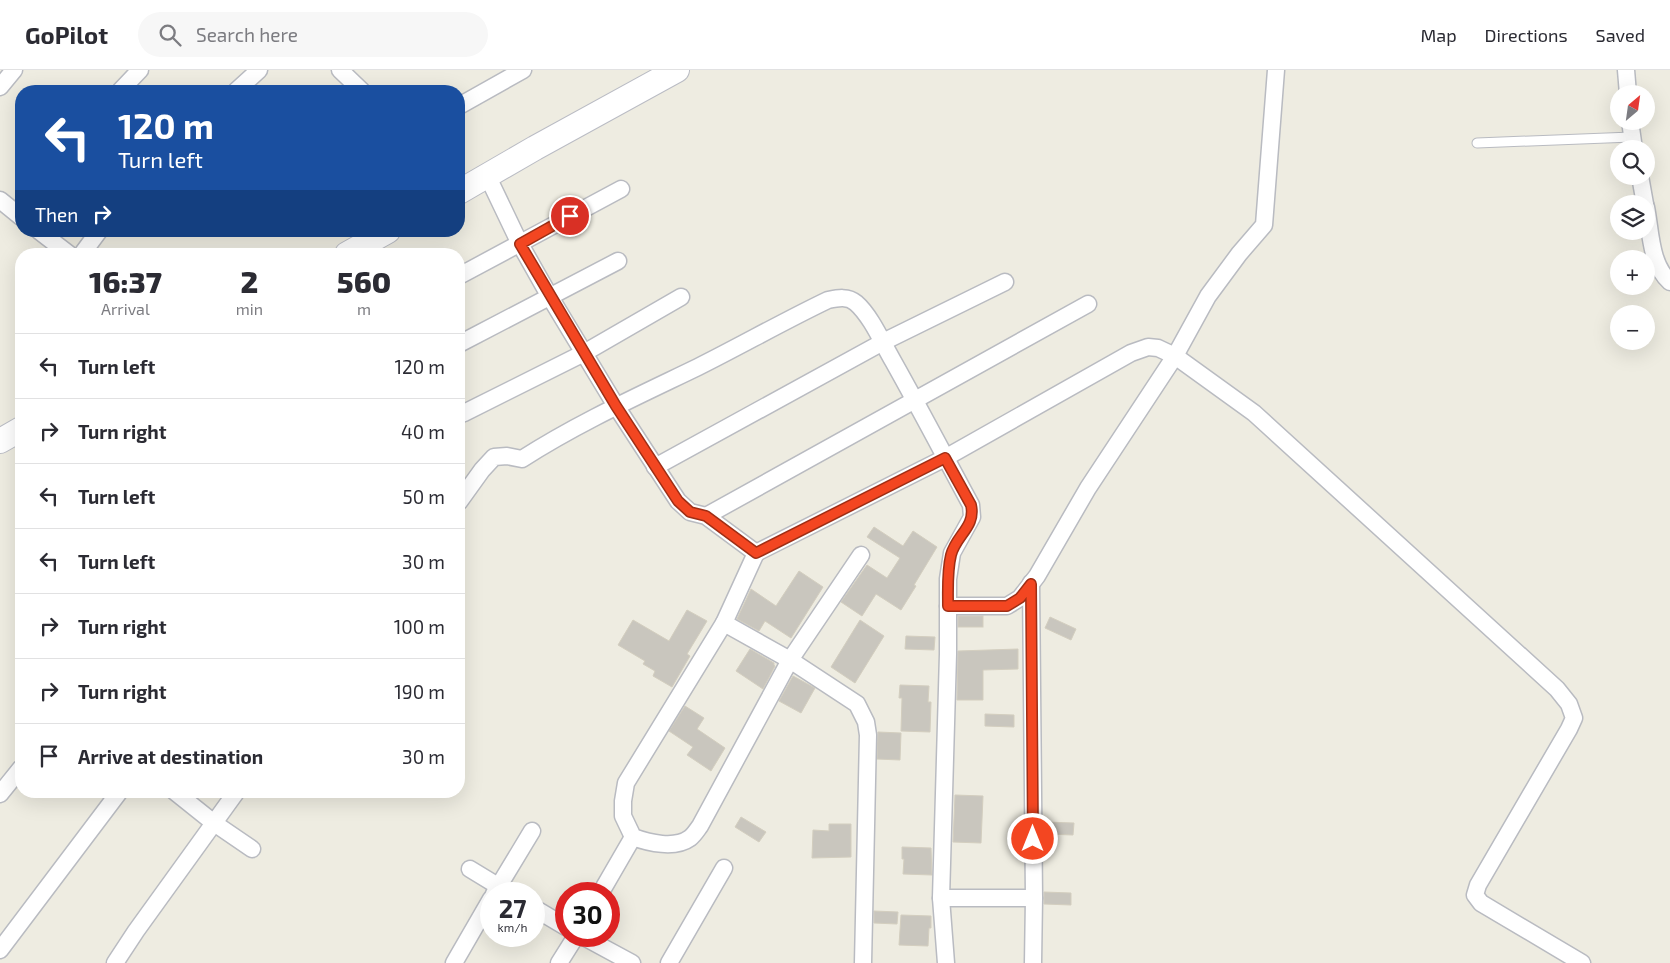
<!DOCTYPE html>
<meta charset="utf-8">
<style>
:root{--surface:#fff;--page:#f7f7f7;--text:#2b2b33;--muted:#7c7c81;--line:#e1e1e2}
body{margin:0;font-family:"Exo 2",sans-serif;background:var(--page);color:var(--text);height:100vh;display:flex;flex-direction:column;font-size:19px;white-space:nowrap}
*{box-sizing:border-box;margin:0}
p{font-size:16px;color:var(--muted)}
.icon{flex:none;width:28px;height:28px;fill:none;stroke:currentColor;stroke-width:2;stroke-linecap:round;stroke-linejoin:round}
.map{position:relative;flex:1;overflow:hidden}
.sheet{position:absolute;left:15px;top:178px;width:450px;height:550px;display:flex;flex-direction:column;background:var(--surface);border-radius:20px;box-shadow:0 5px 20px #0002}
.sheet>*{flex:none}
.hud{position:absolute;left:15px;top:15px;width:450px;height:152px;border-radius:20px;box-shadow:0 5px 20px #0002;background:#1a4fa0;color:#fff;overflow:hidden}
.needle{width:32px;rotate:29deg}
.controls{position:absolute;left:1610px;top:15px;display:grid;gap:10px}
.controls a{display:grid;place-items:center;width:45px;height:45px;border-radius:50%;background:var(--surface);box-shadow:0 5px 20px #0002;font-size:25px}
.speed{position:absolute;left:480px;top:812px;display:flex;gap:10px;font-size:25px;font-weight:700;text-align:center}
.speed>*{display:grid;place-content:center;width:65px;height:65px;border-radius:50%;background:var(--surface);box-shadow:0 5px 20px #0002;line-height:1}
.speed small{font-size:12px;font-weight:400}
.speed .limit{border:8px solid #d22;background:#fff;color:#111}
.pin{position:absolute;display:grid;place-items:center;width:42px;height:42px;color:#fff;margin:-21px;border:2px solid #fff;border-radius:50%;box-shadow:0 1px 5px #0007}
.me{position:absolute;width:55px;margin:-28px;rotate:0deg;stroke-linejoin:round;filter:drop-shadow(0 0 4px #0008)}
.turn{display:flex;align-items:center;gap:18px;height:105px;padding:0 20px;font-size:22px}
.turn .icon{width:65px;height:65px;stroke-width:2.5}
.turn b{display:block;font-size:35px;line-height:42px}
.then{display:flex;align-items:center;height:48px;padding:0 20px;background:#0003;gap:10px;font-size:19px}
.eta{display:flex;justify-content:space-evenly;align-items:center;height:85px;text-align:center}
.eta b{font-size:30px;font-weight:800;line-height:35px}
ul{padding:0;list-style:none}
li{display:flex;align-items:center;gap:15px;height:65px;padding:0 20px;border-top:1px solid var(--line)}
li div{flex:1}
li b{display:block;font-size:19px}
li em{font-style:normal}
header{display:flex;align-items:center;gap:30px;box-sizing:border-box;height:70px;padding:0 25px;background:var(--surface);border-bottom:1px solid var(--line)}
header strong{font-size:24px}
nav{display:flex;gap:28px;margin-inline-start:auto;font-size:18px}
.search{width:350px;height:45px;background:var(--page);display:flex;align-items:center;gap:12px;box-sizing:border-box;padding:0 18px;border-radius:28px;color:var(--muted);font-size:19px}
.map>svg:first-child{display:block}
</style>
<header>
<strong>GoPilot</strong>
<div class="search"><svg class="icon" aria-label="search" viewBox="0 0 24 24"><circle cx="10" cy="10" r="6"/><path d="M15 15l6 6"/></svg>Search here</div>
<nav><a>Map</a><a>Directions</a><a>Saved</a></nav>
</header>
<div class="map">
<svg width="1670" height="893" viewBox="0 0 1670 893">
<rect width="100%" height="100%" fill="#eeece1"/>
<g fill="#c9c6be" stroke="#d3cebf">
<path d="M874,457l29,19 10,-15 24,16 -23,38 2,1 -15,24 -25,-16 -14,22 -21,-14 26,-37 20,13 13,-20 -33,-21z"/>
<path d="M799,501l24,16 -32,51 -26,-17 -6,10 -22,-12 14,-30 25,17z"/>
<path d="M687,540l20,11 -20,33 3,2 -18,31 -19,-11 2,-5 -12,-7 2,-3 -27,-16 15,-25 36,21z"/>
<rect x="958" y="546" width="25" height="11"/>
<path d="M1050,547l26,12 -5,11 -26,-12z"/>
<path d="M860,550l24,16 -29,47 -24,-16z"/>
<path d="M906,566l29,1 -1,13 -29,-1z"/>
<path d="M750,579l24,14v2l1,1 -12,23 -27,-18z"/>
<path d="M1018,579v20l-35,1v30h-26l1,-49z"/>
<path d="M793,606l22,12 -14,25 -22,-12z"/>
<path d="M900,615l29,1 -1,16h3l-1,30 -29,-1 1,-33h-3z"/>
<path d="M685,636l19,12 -7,11 28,19 -14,23 -24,-16 6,-8 -24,-16z"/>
<path d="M985,644l29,1v12l-29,-1z"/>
<path d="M878,662l23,1 -1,27 -23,-1z"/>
<path d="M955,725l28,1 -2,47 -28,-1z"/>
<path d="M741,747l25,15 -7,10 -24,-15z"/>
<path d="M1045,752l29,1 -1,12 -28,-1z"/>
<path d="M829,754h22v33l-39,1 1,-28 16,1z"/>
<path d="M902,777l29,1 1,27 -29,-1 1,-15h-2z"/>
<path d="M1044,822l27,1v12l-27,-1z"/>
<path d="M874,841l24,1 -1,12 -23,-1z"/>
<path d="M901,845l30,1v12h-2l-1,18 -29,-1z"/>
</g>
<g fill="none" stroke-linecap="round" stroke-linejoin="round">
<defs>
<path id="lane" d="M1477,73l155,-6"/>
<g id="street">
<path d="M340,0l22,21"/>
<path d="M1626,0l2,24"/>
<path d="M0,17l14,-17"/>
<path d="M120,21l20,-21"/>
<path d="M236,21l23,-21"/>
<path d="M459,36l64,-36"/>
<path d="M1630,51l4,28"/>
<path d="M487,105l33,69 30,53 66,109 62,95 12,11 16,4 50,37 -32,70 -98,160 -3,18v15l10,21c16,6 42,12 57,1 4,-3 7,-8 10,-12l90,-166 71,-105"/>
<path d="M1640,106l5,28"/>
<path d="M0,130l21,17"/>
<path d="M1646,137c5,25 4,57 24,75"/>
<path d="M39,161l30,23"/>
<path d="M82,184l17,-23"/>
<path d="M459,206l162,-87"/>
<path d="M459,274l159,-83"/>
<path d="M459,345l5,-2 120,-60 97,-56"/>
<path d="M655,397l228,-125 122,-60"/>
<path d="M459,432l23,-32 12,-13 13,-1 15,3c56,-36 116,-63 176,-92 44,-22 86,-46 130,-67 10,-2 20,-4 28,3 15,13 27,41 37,58 27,48 52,96 78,144l1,12 -20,36 -4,26v75l-7,244 5,65"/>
<path d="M706,446l382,-212"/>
<path d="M756,483l189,-95 186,-105 17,-6 10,1 17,8 79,57 303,276 12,15 5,14 -5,11 -91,156 -3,10 6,8 101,60"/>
<path d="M1031,513l3,315 -1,65"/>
<path d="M948,536h59l13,-8 17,-22 51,-88 87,-132 33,-60 31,-42 25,-29 12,-155"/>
<path d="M724,553l66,37 67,44 9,18 2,13 -5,228"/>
<path d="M174,721l40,32 38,26"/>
<path d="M0,724l21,-26"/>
<path d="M470,799l41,25"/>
<path d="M494,824l38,-63"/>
<path d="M600,824l33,-57"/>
<path d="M941,828h93"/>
<path d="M534,838l32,19"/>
<path d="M582,866l50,27"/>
<path d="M0,880l120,-159"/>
<path d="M115,893l21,-32 101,-140"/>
<path d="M454,893l37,-64"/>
<path d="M559,893l17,-27"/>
<path d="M669,893l55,-95"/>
</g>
<g id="secondary">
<path d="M459,122l76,-44 142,-78"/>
<path d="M347,184l41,-23"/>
<path d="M0,371l21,-12"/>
</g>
</defs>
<use href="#lane" stroke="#b9bbc1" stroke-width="11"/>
<use href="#street" stroke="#b9bbc1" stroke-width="19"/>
<use href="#secondary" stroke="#babcc4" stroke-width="26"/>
<use href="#lane" stroke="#fff" stroke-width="9"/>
<use href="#street" stroke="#fff" stroke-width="16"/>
<use href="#secondary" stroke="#fff" stroke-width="24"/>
</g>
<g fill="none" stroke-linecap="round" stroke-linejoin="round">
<defs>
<path id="route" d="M570,146l-50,28 96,162 62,95 12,11 16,4 50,37 189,-95 26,47c5,22 -15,30 -20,50 -4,16 -3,34 -3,51h59l13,-8 11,-14 2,255"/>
</defs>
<use href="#route" stroke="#9e2e15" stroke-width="12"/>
<use href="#route" stroke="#f34621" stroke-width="9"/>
</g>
</svg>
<div class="controls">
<a><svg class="needle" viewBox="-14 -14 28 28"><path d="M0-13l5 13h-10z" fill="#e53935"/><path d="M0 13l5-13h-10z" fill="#7c7c81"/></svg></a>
<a><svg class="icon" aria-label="search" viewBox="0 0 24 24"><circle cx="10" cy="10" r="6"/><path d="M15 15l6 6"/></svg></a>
<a><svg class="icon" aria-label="layers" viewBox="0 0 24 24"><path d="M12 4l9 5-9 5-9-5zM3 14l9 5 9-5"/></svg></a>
<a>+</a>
<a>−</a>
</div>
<div class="speed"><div>27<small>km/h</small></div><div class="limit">30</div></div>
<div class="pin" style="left:570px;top:146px;background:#d93025"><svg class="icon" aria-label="arrive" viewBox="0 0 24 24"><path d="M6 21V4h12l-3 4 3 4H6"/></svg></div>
<svg class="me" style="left:1033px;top:769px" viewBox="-20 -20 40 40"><circle r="17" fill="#f34621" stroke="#fff" stroke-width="3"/><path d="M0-11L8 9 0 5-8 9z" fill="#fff"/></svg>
<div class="hud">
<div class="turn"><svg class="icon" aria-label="left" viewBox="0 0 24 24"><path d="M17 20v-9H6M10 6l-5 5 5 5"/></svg><div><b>120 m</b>Turn left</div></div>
<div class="then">Then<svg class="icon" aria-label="right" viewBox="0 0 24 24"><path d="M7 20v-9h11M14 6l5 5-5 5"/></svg></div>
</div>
<section class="sheet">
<div class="eta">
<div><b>16:37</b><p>Arrival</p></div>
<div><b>2</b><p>min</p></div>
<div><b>560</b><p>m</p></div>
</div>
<ul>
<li><svg class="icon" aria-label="left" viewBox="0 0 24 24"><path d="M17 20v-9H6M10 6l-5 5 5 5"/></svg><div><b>Turn left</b></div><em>120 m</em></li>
<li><svg class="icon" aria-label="right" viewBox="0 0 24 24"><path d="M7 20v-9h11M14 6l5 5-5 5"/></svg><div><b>Turn right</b></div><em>40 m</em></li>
<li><svg class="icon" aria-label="left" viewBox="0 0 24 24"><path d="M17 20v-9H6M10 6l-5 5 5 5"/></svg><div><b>Turn left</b></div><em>50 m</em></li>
<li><svg class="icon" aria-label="left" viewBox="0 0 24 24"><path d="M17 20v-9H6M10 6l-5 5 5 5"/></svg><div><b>Turn left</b></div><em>30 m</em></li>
<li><svg class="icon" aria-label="right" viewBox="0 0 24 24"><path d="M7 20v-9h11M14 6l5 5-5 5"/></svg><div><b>Turn right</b></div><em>100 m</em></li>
<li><svg class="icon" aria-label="right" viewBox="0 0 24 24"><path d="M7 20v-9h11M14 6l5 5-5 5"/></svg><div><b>Turn right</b></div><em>190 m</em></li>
<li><svg class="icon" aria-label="arrive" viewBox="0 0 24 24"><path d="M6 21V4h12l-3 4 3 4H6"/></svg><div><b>Arrive at destination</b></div><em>30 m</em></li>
</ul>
</section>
</div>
